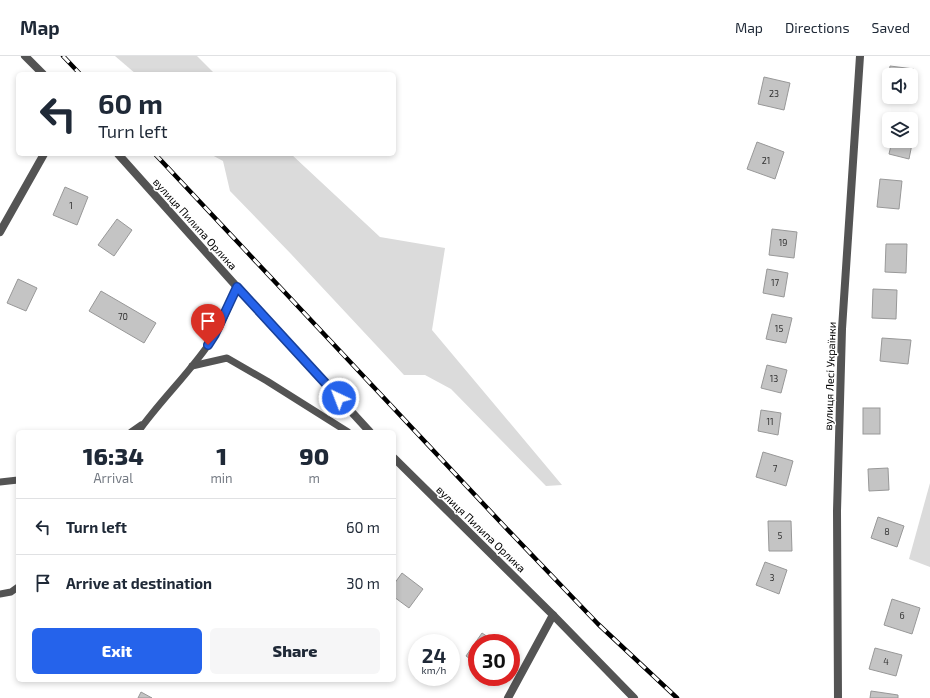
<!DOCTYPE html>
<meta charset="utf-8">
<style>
:root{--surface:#fff;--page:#f6f6f7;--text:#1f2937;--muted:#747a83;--line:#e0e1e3;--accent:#2563eb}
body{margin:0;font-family:"Exo 2",sans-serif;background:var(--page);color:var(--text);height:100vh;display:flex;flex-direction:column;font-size:15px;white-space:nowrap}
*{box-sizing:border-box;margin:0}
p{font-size:13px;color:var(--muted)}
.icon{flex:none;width:22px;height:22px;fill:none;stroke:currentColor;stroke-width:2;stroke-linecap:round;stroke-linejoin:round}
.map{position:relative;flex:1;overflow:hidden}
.panel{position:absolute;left:16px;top:374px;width:380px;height:252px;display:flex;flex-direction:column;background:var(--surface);border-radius:6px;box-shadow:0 2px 6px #0003}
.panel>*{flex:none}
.hud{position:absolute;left:16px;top:16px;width:380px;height:84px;border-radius:6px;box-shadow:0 2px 6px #0003;background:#fff;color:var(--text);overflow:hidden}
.fabs{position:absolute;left:882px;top:12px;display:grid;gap:8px}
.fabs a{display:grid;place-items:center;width:36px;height:36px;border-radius:6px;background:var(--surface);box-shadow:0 2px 6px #0003;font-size:20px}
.speed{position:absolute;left:408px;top:578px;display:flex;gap:8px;font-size:20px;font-weight:700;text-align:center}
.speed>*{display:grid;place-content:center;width:52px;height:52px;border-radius:50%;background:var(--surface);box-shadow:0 2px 6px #0003;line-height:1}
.speed small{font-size:10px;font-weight:400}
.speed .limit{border:6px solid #d22;background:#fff;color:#111}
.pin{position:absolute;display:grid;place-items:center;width:34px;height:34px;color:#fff;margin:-41px -17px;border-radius:50% 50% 50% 0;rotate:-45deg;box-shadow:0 0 4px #0007}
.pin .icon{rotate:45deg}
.me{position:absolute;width:44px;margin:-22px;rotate:317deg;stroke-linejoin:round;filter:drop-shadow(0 0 3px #0008)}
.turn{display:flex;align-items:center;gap:14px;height:84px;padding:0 16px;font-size:18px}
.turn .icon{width:52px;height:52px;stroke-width:2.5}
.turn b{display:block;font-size:28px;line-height:34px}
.eta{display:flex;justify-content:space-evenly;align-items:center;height:68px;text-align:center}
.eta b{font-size:24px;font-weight:800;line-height:28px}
.action{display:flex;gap:8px;margin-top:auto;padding:8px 16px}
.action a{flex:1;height:46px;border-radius:6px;background:var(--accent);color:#fff;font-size:16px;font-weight:800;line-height:46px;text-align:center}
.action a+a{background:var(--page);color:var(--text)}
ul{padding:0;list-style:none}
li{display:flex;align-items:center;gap:12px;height:56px;padding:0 16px;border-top:1px solid var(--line)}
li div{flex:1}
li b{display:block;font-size:15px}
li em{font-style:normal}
header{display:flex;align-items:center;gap:24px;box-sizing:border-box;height:56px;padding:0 20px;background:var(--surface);border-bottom:1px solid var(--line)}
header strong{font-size:19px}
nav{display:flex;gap:22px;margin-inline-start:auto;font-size:14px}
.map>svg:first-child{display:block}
</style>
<header>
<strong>Map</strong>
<nav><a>Map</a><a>Directions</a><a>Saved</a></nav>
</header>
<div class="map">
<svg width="930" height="642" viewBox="0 0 930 642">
<rect width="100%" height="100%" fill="#fff"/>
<g fill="#dbdbdb">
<path d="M115,0h82l18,18h-79z"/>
<path d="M210,98h81l89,83 65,11 -13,82 130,155 -16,1 -95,-97 -26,-14h-21l-113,-121 -61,-63 -7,-30z"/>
<path d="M930,427v84l-21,-8z"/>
</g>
<g fill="#c4c4c4" stroke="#989898">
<path d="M890,10l24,3 -3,26v-20h-22v19h-3z"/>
<path d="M764,21l26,6 -6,27 -26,-6z"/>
<path d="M911,77l3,1 -5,25 -20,-5 3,-13h19z"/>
<path d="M757,86l27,10 -9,27 -28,-10z"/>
<path d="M880,123l22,2 -3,28 -22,-2z"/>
<path d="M65,131l23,10 -11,28 -24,-10z"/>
<path d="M117,163l15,11 -18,26 -16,-11z"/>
<path d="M772,173l25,3 -3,26 -25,-3z"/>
<path d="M886,188h21l-1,29 -21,-1z"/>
<path d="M767,213l21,4 -4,24 -21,-4z"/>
<path d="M18,223l19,9 -11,23 -19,-8z"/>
<path d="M873,233l24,1 -1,29 -24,-1z"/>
<path d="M101,235l55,32 -12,20 -55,-32z"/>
<path d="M772,258l20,4 -6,25 -20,-4z"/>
<path d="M882,282l29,2 -3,24 -28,-3z"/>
<path d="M767,309l20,5 -6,23 -20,-5z"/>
<rect x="863" y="352" width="17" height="26"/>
<path d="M761,354l20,3 -3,22 -20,-4z"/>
<path d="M763,396l30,9 -7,25 -30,-9z"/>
<path d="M888,412l1,22 -20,1 -1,-22z"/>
<path d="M878,461l26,9 -7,21 -26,-9z"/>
<path d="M768,465h23l1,30h-23z"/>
<path d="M765,506l22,8 -8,24 -23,-9z"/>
<path d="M402,517l21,16 -14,19 -15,-11v-13z"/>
<path d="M892,543l28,9 -8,26 -28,-9z"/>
<path d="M482,577l15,10h-20v21l-11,-8z"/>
<path d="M875,592l27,7 -6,21 -27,-7z"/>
<path d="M871,635l27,4v3h-28z"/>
<path d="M141,636l11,6h-14z"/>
</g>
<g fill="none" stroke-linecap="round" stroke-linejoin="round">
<g stroke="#545454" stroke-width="7">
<path d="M192,310l35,-8 40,23 81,51"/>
<path d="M131,376l10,-7"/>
<path d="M138,376c24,-34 55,-62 77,-97 9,-15 15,-32 22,-48"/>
<path d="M0,426l18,-2"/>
<path d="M0,538l11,-2 7,-5"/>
</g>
<g stroke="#545454" stroke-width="8">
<path d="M25,0l18,18"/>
<path d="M118,98l119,133 133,145"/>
<path d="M0,176l44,-78"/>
<path d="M394,402l159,157 81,83"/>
<path d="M508,642l45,-83"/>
</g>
<path stroke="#545454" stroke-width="8" d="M838,642l-1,-187 5,-182 18,-273"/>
<defs>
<g id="rail">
<path d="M63,0l17,18"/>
<path d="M155,98l351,374 92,96 79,74"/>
</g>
</defs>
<use href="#rail" stroke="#000" stroke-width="4.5"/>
<use href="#rail" stroke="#fff" stroke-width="3" stroke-dasharray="9" stroke-linecap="butt"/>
</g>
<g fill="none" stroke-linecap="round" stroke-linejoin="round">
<defs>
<path id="route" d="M208,289l7,-11 22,-47 102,111"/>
</defs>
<use href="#route" stroke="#184099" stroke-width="10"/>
<use href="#route" stroke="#2563eb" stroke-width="7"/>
</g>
<g text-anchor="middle" stroke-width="3" stroke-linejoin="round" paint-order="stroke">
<g font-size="9" fill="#313131">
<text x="774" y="41">23</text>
<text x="766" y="108">21</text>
<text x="71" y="153">1</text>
<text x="783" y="190">19</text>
<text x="775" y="230">17</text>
<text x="123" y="264">70</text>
<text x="779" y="276">15</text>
<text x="774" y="326">13</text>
<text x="770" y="369">11</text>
<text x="775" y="416">7</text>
<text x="887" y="479">8</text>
<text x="780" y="483">5</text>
<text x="772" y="525">3</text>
<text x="902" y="563">6</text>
<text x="886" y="609">4</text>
</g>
<g font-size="11" fill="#000" stroke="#fff">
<text transform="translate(195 168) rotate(48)" y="4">вулиця Пилипа Орлика</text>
<text transform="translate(830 320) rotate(-88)" y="4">вулиця Лесі Українки</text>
<text transform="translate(481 473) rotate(44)" y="4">вулиця Пилипа Орлика</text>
</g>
</g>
</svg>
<div class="fabs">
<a><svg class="icon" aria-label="sound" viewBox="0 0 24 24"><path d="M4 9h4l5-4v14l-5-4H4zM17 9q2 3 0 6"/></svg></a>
<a><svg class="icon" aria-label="layers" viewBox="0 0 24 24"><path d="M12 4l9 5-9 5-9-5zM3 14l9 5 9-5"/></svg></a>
</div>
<div class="speed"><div>24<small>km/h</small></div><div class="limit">30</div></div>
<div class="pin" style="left:208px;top:289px;background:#d93025"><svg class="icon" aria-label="arrive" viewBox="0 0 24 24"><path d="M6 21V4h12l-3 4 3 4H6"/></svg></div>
<svg class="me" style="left:339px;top:342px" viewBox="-20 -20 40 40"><circle r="17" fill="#2563eb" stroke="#fff" stroke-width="3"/><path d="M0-11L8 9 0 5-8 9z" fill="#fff"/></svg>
<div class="hud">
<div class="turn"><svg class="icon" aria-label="left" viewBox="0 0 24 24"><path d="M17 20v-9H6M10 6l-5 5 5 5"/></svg><div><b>60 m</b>Turn left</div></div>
</div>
<section class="panel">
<div class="eta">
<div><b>16:34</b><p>Arrival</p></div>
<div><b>1</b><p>min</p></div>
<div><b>90</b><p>m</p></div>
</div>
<ul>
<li><svg class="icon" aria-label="left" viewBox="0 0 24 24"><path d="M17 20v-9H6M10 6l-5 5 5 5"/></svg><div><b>Turn left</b></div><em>60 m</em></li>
<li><svg class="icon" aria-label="arrive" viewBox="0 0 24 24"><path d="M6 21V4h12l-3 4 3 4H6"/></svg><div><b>Arrive at destination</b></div><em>30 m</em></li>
</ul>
<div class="action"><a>Exit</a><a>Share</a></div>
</section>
</div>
